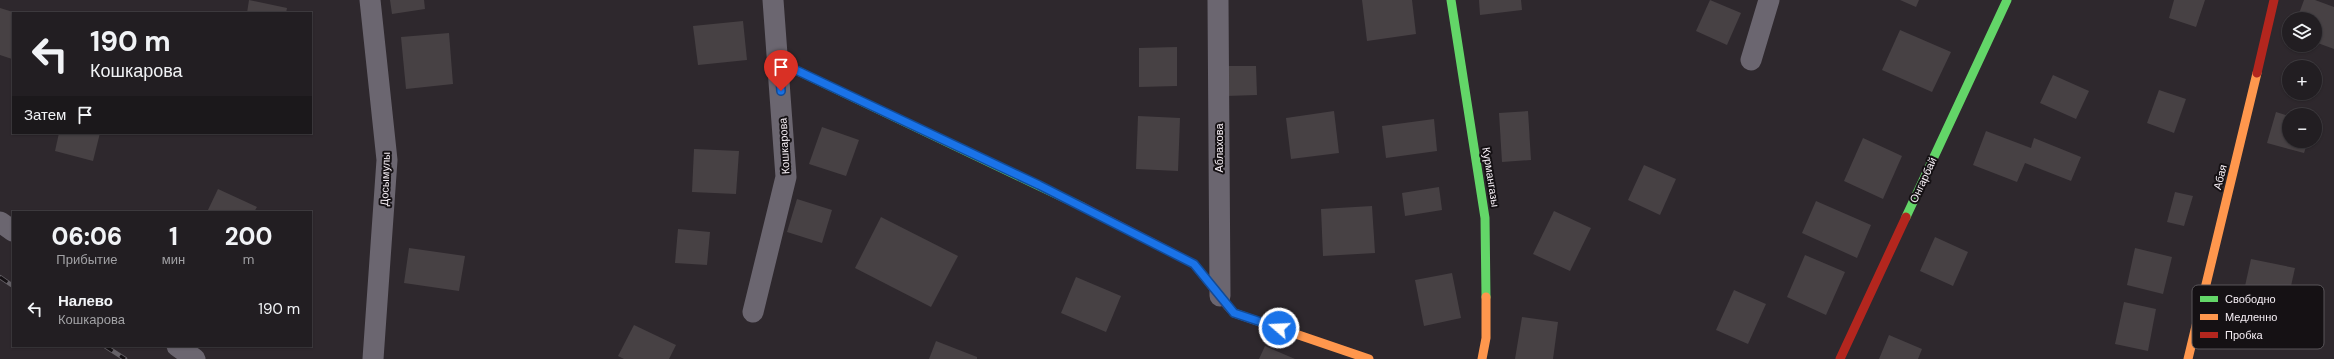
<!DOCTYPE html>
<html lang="ru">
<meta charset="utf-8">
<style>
:root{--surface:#221e22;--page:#2a272a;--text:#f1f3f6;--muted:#a2a2a5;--line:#3f3c40}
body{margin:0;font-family:"DM Sans",sans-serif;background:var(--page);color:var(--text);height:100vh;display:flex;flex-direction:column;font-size:15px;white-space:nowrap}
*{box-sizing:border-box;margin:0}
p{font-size:13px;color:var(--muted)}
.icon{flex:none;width:22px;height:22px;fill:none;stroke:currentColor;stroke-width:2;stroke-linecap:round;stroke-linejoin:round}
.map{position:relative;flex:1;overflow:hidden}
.sheet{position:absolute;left:12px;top:211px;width:300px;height:136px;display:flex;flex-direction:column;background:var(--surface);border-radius:0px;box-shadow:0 1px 3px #0004,0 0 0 1px var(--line)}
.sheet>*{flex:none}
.top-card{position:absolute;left:12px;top:12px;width:300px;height:122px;border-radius:0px;box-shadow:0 1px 3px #0004,0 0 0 1px var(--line);background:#221e22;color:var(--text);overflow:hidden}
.controls{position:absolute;left:2282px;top:12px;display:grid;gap:8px}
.controls a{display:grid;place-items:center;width:40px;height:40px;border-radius:50%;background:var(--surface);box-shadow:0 1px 3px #0004,0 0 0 1px var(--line);font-size:20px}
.pin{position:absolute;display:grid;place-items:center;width:34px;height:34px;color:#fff;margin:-41px -17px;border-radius:50% 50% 50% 0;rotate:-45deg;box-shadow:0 0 4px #0007}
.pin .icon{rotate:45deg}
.me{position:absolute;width:44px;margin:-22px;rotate:289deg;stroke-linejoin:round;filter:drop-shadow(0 0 3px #0008)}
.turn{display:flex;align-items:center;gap:14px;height:84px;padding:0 12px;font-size:18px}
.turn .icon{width:52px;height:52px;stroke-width:2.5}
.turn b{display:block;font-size:28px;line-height:34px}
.then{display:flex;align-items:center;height:38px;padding:0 12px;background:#0003;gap:8px;font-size:15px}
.eta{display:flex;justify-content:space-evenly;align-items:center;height:68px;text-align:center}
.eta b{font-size:24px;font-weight:800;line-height:28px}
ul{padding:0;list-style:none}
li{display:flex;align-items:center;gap:12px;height:60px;padding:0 12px}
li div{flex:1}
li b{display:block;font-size:15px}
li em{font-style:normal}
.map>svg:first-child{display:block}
</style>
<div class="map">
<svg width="2334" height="359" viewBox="0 0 2334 359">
<rect width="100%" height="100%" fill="#2e282d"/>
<g fill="#474144">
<path d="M249,0l38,8 -1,5h-39z"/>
<path d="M390,0h34l1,9 -33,5z"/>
<path d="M1362,0h50l4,34 -49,7z"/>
<path d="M1479,0h42l1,10 -42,5z"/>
<path d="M1710,0l31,13 -14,32 -31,-14z"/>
<path d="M1900,0h19l-3,7z"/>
<path d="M2174,0h31l-9,27 -27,-9z"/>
<path d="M2304,0h11l19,7v42l-19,-7v-23h-18z"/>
<path d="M0,8l13,4 -1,47 -12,-4z"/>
<path d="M743,21l4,39 -49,5 -5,-39z"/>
<path d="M1900,30l51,22 -19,40 -50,-22z"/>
<path d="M449,33l4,51 -47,5 -5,-52z"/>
<path d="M1177,47v39l-38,1v-39z"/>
<path d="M1226,66h30l1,29 -31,1z"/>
<path d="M2053,75l36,16 -13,28 -36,-16z"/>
<path d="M2159,90l27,9 -12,34 -27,-10z"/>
<path d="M1334,111l5,42 -48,6 -5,-41z"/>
<path d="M1528,111l3,49 -29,2 -3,-49z"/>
<path d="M2276,112l13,4v25h19l-4,12 -37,-10z"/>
<path d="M1138,116l42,2 -2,53 -42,-2z"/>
<path d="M1434,119l3,32 -51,7 -4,-32z"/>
<path d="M822,127l37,13 -13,36 -37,-12z"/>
<path d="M1986,131l45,17 3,-10 47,19 -10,24 -46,-18 -8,19 -44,-17z"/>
<path d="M59,133h41l-7,28 -38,-10z"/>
<path d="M1863,138l39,18 -19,43 -39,-18z"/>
<path d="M694,149l45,2 -3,43 -44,-2z"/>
<path d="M1644,165l32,14 -16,36 -32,-15z"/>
<path d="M1439,187l3,23 -37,6 -3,-23z"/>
<path d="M218,189l39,18 -3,5h-47z"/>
<path d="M2175,192l18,4 -9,30 -17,-4z"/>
<path d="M797,199l35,11 -10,33 -35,-11z"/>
<path d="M1816,201l55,24 -14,33 -55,-25z"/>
<path d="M1372,206l3,47 -52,3 -2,-47z"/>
<path d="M1554,211l37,17 -21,43 -37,-17z"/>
<path d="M881,217l77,39 -27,51 -76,-39z"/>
<path d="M678,229l32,3 -3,33 -32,-2z"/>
<path d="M1935,237l33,15 -15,34 -33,-15z"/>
<path d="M409,248l56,8 -6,35 -55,-8z"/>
<path d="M2135,248l37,9 -9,37 -36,-9z"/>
<path d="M1805,255l40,17 -19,43 -39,-18z"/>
<path d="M2251,259l44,9 -8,36 -44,-9z"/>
<path d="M1452,273l9,45 -37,8 -9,-46z"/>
<path d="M1076,277l45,19 -15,36 -45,-19z"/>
<path d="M1734,290l32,14 -18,40 -32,-14z"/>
<path d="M2124,302l32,7 -8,42 -33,-7z"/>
<path d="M1522,317l36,5 -5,37h-38z"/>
<path d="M634,325l42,20 -7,14h-45l-6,-3z"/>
<path d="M1889,335l33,14 -4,10h-39z"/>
<path d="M936,341l41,16v2h-48z"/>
<path d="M1265,346l30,13h-36z"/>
</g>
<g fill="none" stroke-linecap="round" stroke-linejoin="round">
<g stroke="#6b6670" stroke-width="21">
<path d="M370,0l17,160 -14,199"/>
<path d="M1218,0l2,296"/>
<path d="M1751,60l18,-60"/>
<path d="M0,222l13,9"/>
<path d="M753,312l33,-135 -13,-177"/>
<path d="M177,346l18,13"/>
</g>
<g stroke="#63d668" stroke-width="9">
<path d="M1451,0l34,218 1,79"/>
<path d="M779,62l304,145"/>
<path d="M1906,217l101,-217"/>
</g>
<g stroke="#ff974d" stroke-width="9">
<path d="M1226,304l8,9 135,46"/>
<path d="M1482,359l4,-21v-41"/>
<path d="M2188,359l69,-286"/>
</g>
<g stroke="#b3261e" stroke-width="9">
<path d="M2257,73l17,-73"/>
<path d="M1083,207l111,57 32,40"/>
<path d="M1840,359l66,-142"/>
</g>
<defs>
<g id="rail">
<path d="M0,277l13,9"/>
<path d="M105,346l20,13"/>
</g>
</defs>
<use href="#rail" stroke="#656167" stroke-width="4.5"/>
<use href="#rail" stroke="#151114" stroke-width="3" stroke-dasharray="9" stroke-linecap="butt"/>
</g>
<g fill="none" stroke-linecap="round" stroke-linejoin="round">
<defs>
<path id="route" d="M781,91l-2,-29 260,123 155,79 40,49 45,15"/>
</defs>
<use href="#route" stroke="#114b97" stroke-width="10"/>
<use href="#route" stroke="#1a73e8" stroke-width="7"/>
</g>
<g text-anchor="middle" stroke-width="4" stroke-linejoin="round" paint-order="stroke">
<g font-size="11" fill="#f6eff5" stroke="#151114">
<text transform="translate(784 146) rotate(-93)" y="4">Кошкарова</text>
<text transform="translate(1219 148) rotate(-90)" y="4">Аблахова</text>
<text transform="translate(1491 177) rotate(81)" y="4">Курмангазы</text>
<text transform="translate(2220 177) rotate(-76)" y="4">Абая</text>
<text transform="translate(385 179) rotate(-88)" y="4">Досымулы</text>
<text transform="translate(1923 180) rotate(-65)" y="4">Онгарбай</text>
</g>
</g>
<rect x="2192" y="285" width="132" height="64" rx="6" fill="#151114" stroke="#585458" stroke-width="1"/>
<rect x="2200" y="296" width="18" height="6" fill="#63d668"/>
<rect x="2200" y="314" width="18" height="6" fill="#ff974d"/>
<rect x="2200" y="332" width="18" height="6" fill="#b3261e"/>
<g font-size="11" fill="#f6eff5">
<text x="2225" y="303">Свободно</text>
<text x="2225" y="321">Медленно</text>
<text x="2225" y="339">Пробка</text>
</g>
</svg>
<div class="controls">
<a><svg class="icon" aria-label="layers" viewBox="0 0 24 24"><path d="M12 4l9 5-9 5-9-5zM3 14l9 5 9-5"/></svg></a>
<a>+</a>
<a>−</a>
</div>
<div class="pin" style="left:781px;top:91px;background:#d93025"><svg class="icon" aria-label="arrive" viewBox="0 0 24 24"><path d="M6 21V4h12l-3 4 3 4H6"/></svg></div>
<svg class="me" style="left:1279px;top:328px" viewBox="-20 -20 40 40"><circle r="17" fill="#1a73e8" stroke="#fff" stroke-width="3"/><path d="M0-11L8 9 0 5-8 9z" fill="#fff"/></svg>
<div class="top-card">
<div class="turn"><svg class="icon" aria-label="left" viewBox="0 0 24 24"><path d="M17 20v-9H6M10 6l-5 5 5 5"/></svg><div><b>190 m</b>Кошкарова</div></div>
<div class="then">Затем<svg class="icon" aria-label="arrive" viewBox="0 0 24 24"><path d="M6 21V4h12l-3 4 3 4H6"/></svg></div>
</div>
<section class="sheet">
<div class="eta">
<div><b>06:06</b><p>Прибытие</p></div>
<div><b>1</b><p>мин</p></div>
<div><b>200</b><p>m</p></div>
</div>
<ul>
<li><svg class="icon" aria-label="left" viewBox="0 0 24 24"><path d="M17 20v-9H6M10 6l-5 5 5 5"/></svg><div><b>Налево</b><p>Кошкарова</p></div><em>190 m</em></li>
</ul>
</section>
</div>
